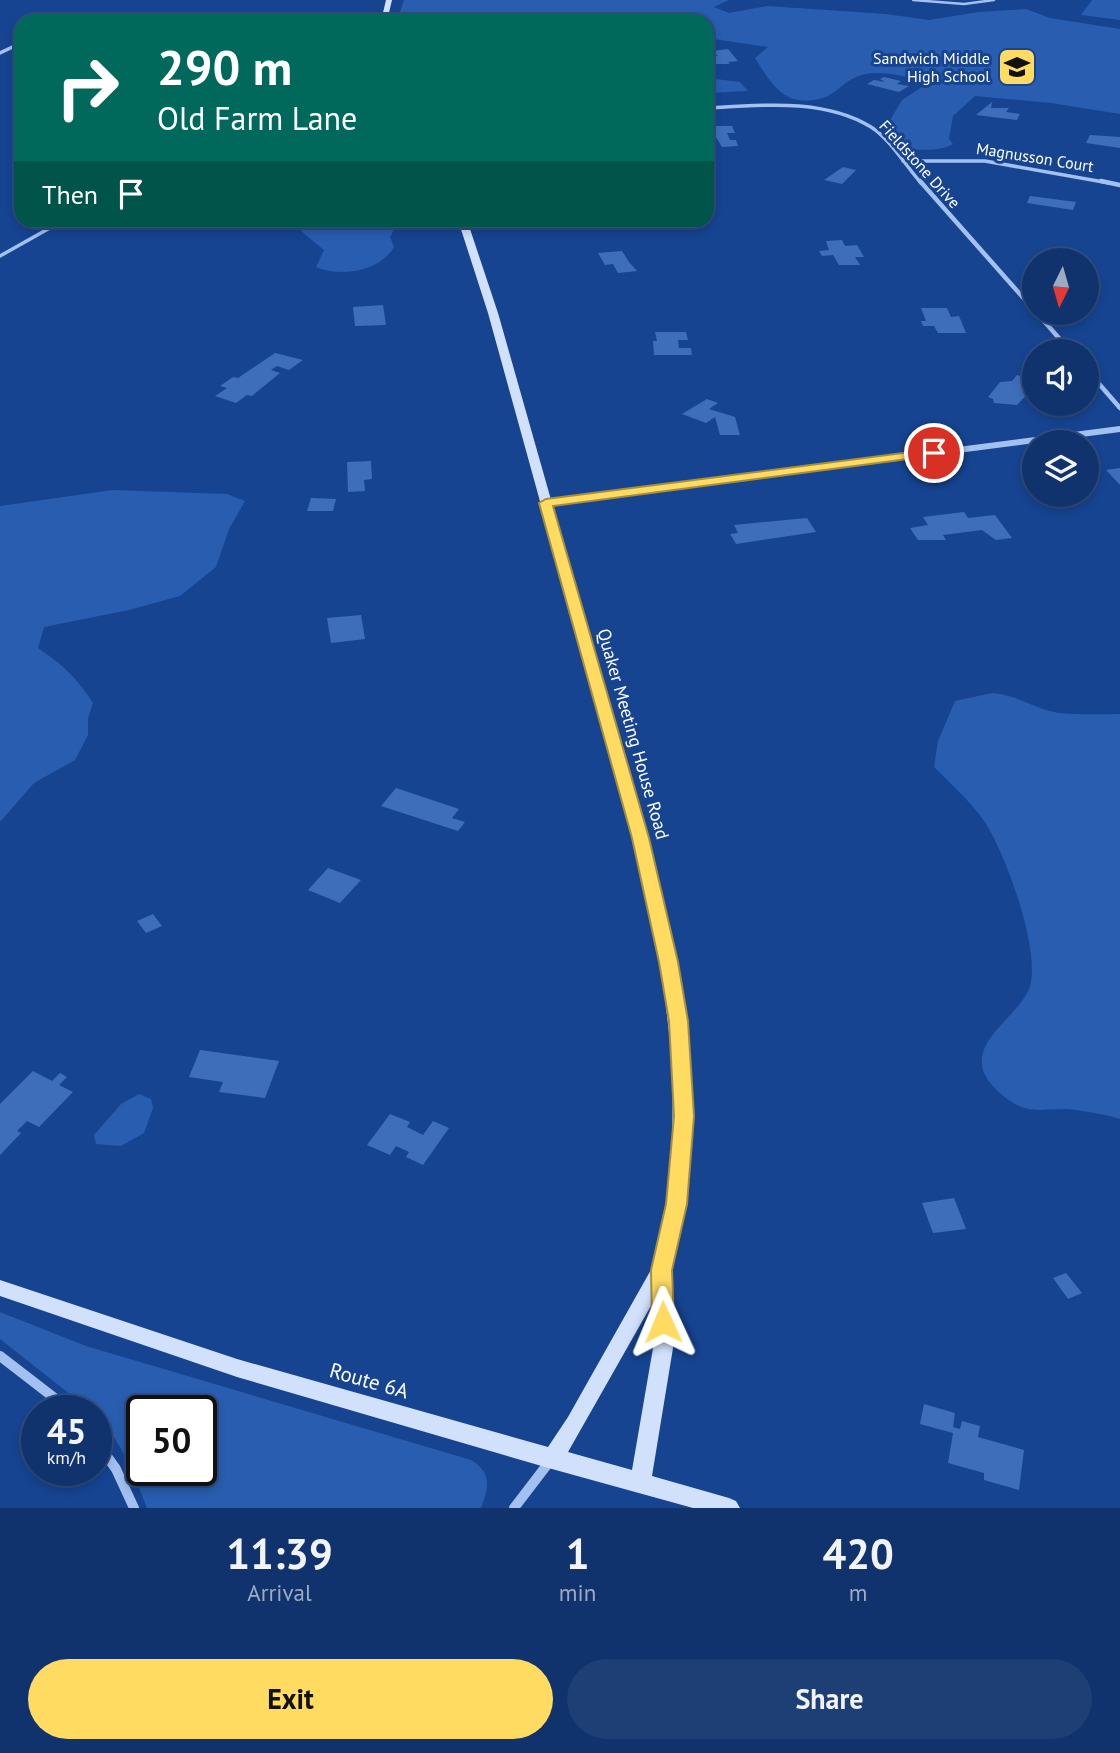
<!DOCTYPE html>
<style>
:root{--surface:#10336d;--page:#1e3f75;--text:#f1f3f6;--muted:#9caac2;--line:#304e80;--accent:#ffdb62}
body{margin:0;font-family:"PT Sans",sans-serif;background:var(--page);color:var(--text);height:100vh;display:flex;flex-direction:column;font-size:26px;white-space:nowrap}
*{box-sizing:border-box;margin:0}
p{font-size:23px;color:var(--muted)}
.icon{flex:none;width:38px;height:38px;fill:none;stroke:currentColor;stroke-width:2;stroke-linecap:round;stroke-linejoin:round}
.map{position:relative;height:1508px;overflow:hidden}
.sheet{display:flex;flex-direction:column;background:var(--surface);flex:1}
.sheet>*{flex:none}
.guide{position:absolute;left:14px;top:14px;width:700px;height:214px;border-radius:21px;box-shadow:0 4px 10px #0003,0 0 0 2px var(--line);background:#00695c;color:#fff;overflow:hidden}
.needle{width:46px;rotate:185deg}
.buttons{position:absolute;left:1022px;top:248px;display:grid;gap:14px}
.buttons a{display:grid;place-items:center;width:77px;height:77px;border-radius:50%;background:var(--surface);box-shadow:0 4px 10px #0003,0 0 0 2px var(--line);font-size:35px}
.speed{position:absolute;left:21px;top:1395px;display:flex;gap:14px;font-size:35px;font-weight:700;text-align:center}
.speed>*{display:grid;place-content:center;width:91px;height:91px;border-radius:50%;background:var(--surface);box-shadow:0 4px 10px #0003,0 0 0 2px var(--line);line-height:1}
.speed small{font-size:18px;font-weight:400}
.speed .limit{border:4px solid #111;border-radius:10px;background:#fff;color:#111}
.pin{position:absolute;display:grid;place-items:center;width:60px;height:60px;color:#fff;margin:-30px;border:4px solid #fff;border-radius:50%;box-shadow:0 2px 7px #0007}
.me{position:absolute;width:77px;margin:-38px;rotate:359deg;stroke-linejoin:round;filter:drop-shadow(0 0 5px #0008)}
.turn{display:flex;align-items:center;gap:24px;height:147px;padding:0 28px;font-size:32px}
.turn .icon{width:91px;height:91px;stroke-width:2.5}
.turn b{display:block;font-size:49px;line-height:60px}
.then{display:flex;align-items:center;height:66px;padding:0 28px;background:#0003;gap:14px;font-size:26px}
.eta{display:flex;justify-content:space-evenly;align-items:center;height:119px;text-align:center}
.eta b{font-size:42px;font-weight:600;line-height:49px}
.button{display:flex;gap:14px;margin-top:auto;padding:14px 28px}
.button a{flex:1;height:80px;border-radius:42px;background:var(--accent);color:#111;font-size:28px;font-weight:600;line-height:80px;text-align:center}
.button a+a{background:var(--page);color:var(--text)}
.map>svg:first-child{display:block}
</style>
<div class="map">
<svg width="1120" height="1508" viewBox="0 0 1120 1508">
<rect width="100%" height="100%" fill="#164491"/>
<g fill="#285daf" fill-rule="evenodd">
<path d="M404,0h325l-15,7 15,6 38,-7 119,8 43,6 50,-8 47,-3 24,9 70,11v85l-69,-11 -76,-7 -22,20 -4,23 4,5c-12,8 -37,6 -51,4l-16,-21 16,-27 23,-15 -4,-5c-20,-4 -46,-12 -65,-3 -12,5 -21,17 -33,21 -38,11 -51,-13 -68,-40l13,-11 -61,-9v-17h-310z"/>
<path d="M1092,0h28v20l-39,-5z"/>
<path d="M707,78l33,4 8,9 -41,2z"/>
<path d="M298,221v-1l101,1 -9,16 4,10c-14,24 -53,31 -78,20l8,-17 -22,-18z"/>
<path d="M113,490l114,4 18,7 -16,28 -13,38 -36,29 -51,14 -85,17 -6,21c24,16 40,31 55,55l-5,15v17l-13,25 -41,23 -34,39v-316z"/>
<path d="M992,693c27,2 41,16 67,20 20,2 41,1 61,1v405c-16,-5 -36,-8 -52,-10 -19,-1 -35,5 -53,-5 -11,-6 -28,-21 -32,-34 -9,-32 35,-54 46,-81 14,-35 -25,-141 -47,-171 -14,-19 -32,-35 -48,-51l4,-26 17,-40z"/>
<path d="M139,1094l12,5 2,9 -9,25 -23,13 -25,-2 -2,-9 27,-31z"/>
<path d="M0,1312l86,34 385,114c21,13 18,27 10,48h-334c-13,-33 -25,-67 -51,-92v-6h-6l-90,-71zM201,1410v60h-59v-60z"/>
</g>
<g fill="#3e6eb9">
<path d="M322,14l-1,7 -24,-2v-4z"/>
<path d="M728,49l10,12 -10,1 2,2h-23v-7l11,-1 -6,-5z"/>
<path d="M884,77l17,4 -4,3 12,2 -10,6 -32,-8 7,-4 11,2 -5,-3z"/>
<path d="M992,102l-1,6h18l-3,4 14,2 -3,6 -41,-5z"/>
<path d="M707,126h25l3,7h-8l3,7h6l2,6 -16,1 -8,-13h-5z"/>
<path d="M1090,135l30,2v11l-34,-5z"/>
<path d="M843,167l13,3 -14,14 -18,-4z"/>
<path d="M1030,196l46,6 -3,8 -46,-7z"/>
<path d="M842,240l3,6 12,-1 7,12h-9l5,8h-21l-6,-10 -11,1 -3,-5 10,-1 -3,-9z"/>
<path d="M622,251l7,11 8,9 -19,2 -5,-9 -8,1 -7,-12z"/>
<path d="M383,305l3,20 -31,1 -2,-19z"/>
<path d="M921,308h26l4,9 8,-1 7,17h-28l-4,-7h-11l-2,-5h5z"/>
<path d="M655,332h31l2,8h-10l1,8h12l1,7h-38l-1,-14h4z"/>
<path d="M275,353l28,7 -14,10 -12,-4 -6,4 9,3 -28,23 -5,-1 -11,8 -21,-7 12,-8 -7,-2 13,-9 5,1z"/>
<path d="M1017,375l17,5v7l-17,18 -23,-2 -1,-4 -5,-2 12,-15 12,-1z"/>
<path d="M707,399l11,4 -9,6 26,8 5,18h-20l-5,-18 -9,6 -24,-9z"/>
<path d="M371,461l1,18 -8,1 1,11 -17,1 -1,-30z"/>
<path d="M1120,468v17l-14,-15z"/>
<path d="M311,498l25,1 -3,12h-26z"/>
<path d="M964,512l4,6 27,-3 17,23 -16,2 -14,-10 -39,5 3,5h-28l-8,-12 18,-3 -5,-8z"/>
<path d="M807,518l9,14 -80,12 -6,-10 8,-1 -4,-8z"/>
<path d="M361,615l4,24 -34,4 -4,-25z"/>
<path d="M396,788l63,21 -7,9 13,4 -7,9 -77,-25z"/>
<path d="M328,868l33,12 -21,23 -32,-13z"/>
<path d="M153,914l9,12 -16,7 -9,-12z"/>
<path d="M200,1050l79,11 -14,37 -46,-6 4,-10 -34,-5z"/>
<path d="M33,1071l19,10 8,-8 7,4 -8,8 14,7 -34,35 -12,-6 -10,10 4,2 -21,22v-51z"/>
<path d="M390,1114l20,8 -3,5 16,8 10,-14 16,7 -26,37 -17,-8 3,-5 -13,-6 -6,9 -23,-10z"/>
<path d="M954,1198l12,31 -33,4 -11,-30z"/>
<path d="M1066,1273l16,20 -14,6 -15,-21z"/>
<path d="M924,1404l31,9 -2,14 7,2 2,-8 18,5 -2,11 46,13 -5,40 -35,-10v-7l-36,-10 5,-30 -33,-9z"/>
</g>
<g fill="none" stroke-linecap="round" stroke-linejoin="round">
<path stroke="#a3c1f0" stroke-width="2.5" d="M913,0l51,4 30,-4"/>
<path stroke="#a3c1f0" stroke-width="3.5" d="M0,256l64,-36"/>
<g stroke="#a3c1f0" stroke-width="3.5">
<path d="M0,53l21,-10"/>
<path d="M707,108c53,-3 117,-10 164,19 19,12 35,39 50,56"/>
<path d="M903,161h82l124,22"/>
</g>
<g stroke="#a3c1f0" stroke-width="4.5">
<path d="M920,181l114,129"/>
<path d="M1101,181l19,4"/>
<path d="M1037,313l34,39"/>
<path d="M1087,370l33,38"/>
</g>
<path stroke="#a3c1f0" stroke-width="6" d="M546,503l574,-74"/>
<g stroke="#a3c1f0" stroke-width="10">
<path d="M0,1356l70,54"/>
<path d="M96,1441l20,28 18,39"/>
<path d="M514,1508l36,-47"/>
</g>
<g fill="#d1e1fb" fill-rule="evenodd">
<path d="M386,0h6l-5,21h-6z"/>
<path d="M458,220h9l31,93 149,525 30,124 14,107 -1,95 -5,40 -15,66 3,78 -21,128 77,22 7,3 4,7h-47l-141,-39 -315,-92 -237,-81v-16l237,79 311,88 20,-30 84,-149 15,-64 5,-40 1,-95 -12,-107 -28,-124 -145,-525zM652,1304l1,44 -21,122 -64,-18z"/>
</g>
</g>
<path fill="#ffdb62" stroke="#a68e40" stroke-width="2" d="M934,449l6,4 -2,2 -385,51 96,332 29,124 10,59 6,95 -7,88 -15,66 2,52 -4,7 -7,3 -8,-3 -3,-7 -1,-52 15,-66 8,-88 -5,-95 -10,-59 -27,-124 -93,-335 7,-4z"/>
<defs>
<symbol id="school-square" viewBox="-11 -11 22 22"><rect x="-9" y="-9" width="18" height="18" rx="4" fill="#ffdb62" stroke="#164491"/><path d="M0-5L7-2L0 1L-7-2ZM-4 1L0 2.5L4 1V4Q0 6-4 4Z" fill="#111"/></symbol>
</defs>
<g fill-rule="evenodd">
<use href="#school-square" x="995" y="45" width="44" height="44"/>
</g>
<g text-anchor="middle" stroke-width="6" stroke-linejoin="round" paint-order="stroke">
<g font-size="16" fill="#fff" stroke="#164491" text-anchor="end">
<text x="990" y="64">Sandwich Middle<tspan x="990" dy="18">High School</tspan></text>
</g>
<g font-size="16" fill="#fff" stroke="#164491">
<text transform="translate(1035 157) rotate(9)" y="6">Magnusson Court</text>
<text transform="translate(920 164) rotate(48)" y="6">Fieldstone Drive</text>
</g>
<g font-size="18" fill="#fff" stroke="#164491">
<text transform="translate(633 734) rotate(74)" y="6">Quaker Meeting House Road</text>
</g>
<g font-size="21" fill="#fff" stroke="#164491">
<text transform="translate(369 1381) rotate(16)" y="7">Route 6A</text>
</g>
</g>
</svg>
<div class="buttons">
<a><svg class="needle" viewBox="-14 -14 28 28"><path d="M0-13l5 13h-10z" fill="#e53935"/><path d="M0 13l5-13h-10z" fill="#9caac2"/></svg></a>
<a><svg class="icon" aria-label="sound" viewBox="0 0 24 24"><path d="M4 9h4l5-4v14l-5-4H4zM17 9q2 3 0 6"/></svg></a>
<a><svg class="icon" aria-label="layers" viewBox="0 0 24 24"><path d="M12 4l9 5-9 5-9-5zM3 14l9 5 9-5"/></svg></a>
</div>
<div class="speed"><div>45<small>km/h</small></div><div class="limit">50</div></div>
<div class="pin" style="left:934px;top:453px;background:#d93025"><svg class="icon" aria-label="arrive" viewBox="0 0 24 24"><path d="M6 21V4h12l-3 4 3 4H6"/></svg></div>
<svg class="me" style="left:663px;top:1322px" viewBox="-20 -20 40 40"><path d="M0-17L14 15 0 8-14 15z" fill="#ffdb62" stroke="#fff" stroke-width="4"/></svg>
<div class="guide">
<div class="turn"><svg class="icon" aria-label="right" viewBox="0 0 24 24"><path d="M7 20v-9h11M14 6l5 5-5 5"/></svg><div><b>290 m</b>Old Farm Lane</div></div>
<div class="then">Then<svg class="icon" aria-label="arrive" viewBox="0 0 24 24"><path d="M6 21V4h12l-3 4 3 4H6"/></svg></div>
</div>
</div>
<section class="sheet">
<div class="eta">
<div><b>11:39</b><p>Arrival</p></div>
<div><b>1</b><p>min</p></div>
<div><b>420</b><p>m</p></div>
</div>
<div class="button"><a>Exit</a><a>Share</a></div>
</section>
